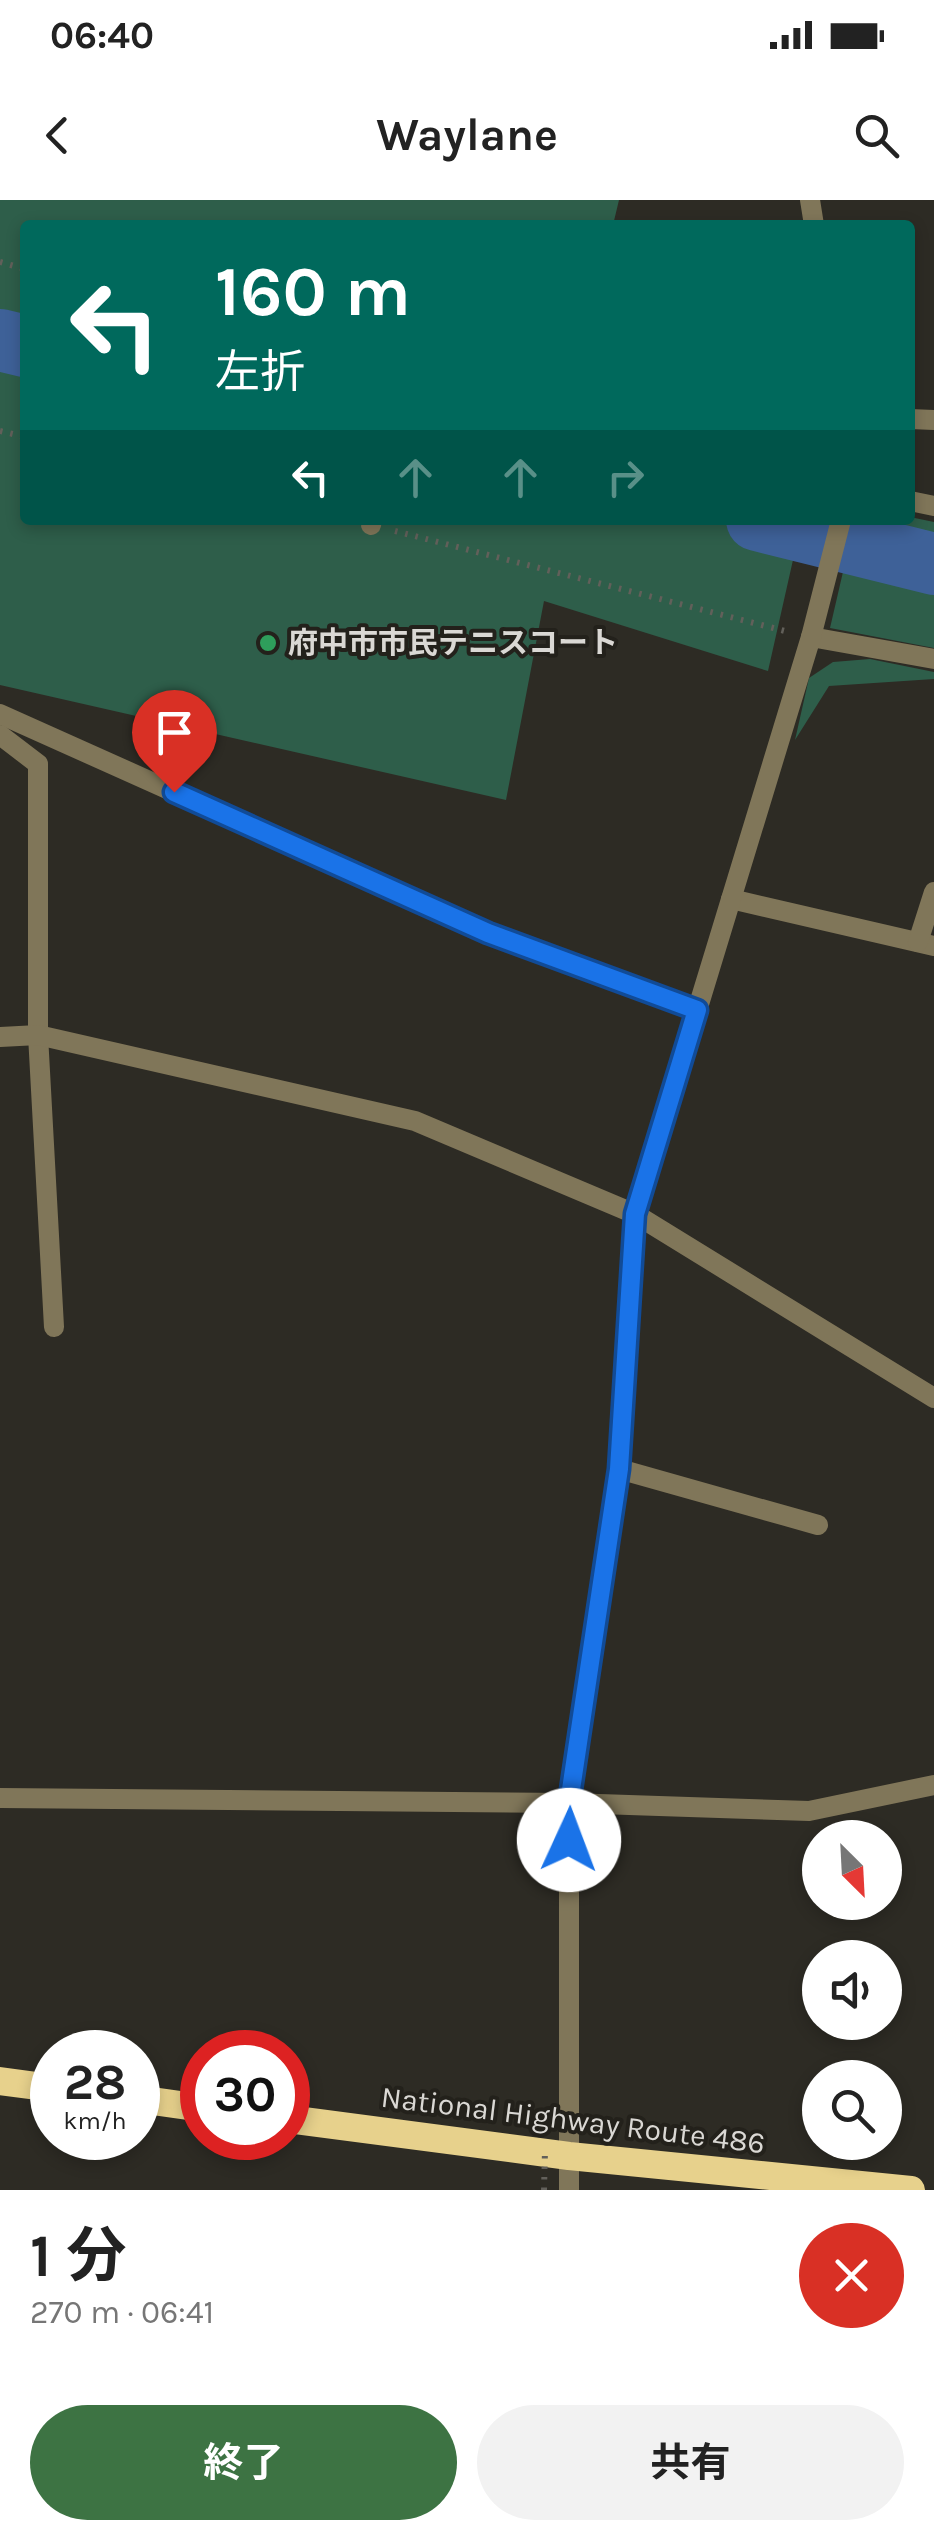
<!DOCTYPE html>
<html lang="ja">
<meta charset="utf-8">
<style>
:root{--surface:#fff;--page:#f2f2f2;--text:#222;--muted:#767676;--accent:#3d7343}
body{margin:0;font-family:Karla,"Noto Sans JP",sans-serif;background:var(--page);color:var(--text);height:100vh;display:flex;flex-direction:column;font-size:38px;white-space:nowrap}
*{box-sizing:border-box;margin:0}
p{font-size:32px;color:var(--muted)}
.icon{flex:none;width:55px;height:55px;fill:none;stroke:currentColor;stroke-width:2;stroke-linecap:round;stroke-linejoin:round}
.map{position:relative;height:1990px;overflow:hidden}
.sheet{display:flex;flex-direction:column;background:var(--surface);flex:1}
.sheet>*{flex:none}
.banner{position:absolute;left:20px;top:20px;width:895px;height:305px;border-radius:10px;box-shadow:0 5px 15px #0003;background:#00695c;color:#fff;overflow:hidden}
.needle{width:65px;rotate:156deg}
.buttons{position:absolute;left:802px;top:1620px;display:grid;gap:20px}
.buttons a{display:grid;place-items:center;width:100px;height:100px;border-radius:50%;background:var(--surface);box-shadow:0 5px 15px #0003;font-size:50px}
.speed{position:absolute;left:30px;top:1830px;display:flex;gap:20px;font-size:50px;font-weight:700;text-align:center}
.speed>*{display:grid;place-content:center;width:130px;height:130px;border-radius:50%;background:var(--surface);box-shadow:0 5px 15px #0003;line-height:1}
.speed small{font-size:25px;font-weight:400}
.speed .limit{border:15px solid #d22;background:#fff;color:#111}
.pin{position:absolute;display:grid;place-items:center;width:85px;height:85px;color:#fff;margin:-102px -42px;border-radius:50% 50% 50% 0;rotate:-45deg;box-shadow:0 0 10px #0007}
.pin .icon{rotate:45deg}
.me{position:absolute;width:110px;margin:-55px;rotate:2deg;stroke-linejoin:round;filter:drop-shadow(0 0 8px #0008)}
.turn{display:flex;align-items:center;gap:35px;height:210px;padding:0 30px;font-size:45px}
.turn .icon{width:130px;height:130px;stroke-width:2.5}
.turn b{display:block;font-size:70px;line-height:85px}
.lanes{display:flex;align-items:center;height:95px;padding:0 30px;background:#0003;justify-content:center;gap:50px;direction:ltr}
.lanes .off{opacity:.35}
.round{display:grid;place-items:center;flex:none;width:105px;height:105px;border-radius:52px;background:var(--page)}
.headline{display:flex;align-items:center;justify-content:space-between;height:170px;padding:0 30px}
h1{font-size:60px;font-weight:700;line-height:75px}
.primary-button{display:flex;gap:20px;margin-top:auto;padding:20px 30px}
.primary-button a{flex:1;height:115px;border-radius:60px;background:var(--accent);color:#fff;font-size:40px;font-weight:700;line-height:115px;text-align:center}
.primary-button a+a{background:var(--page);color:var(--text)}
.status{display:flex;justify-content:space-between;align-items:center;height:70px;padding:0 50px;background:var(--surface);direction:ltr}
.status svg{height:28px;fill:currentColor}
header{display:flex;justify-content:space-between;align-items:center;height:130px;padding:0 30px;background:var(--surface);font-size:45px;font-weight:700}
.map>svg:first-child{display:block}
</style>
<div class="status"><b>06:40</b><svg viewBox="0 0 49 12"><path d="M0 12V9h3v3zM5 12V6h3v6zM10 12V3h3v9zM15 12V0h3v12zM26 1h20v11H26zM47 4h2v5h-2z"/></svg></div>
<header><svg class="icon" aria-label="back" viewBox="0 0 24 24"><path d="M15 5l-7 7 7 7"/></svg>Waylane<svg class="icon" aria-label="search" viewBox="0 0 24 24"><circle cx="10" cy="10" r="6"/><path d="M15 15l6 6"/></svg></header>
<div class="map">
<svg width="934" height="1990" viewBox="0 0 934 1990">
<rect width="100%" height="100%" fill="#2d2b24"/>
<g fill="#2e5e4a">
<path d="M0,0h619l-6,25h-588v295h777l-34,151 -224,-70 -38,199 -506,-115z"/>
<path d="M910,317l24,5v126l-104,-20 25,-108h55z"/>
<path d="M870,459l64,13v7l-105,7 -34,54 14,-62 24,-16z"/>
</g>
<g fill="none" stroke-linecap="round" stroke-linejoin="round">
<g stroke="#3e6198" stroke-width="62">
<path d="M0,140l25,6"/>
<path d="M757,320l177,44"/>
</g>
<g stroke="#62605a" stroke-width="6" stroke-dasharray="2.5 8" stroke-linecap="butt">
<path d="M0,62l25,7"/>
<path d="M0,231l25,6"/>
<path d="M395,331l390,100"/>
</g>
<g stroke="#807659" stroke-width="20">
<path d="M810,0l4,25"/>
<path d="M910,219l24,1"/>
<path d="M910,301l24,5"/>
<path d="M371,325l1,-5"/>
<path d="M811,437l123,22"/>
<path d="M0,514l488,219 209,77"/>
<path d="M0,535l38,29v271l16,292"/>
<path d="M731,699l203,47"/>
<path d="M918,742l16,-50"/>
<path d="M0,837l38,-2 377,86 220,93 299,184"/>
<path d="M619,1269l199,56"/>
<path d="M0,1598l569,5 240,8 125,-26"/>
<path d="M569,1990v-387l50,-334 16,-255 176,-577 30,-117"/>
</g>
<g stroke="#e7d18c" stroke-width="28">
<path d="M0,1881l52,7"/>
<path d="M138,1899l64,9"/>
<path d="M288,1919l281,37 342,34"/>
</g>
<path stroke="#62605a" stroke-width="6" stroke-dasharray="2.5 8" stroke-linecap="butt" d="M544,1990l1,-40"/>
</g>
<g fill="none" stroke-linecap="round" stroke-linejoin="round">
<defs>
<path id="route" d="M174,592l314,141 209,77 -62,204 -16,255 -50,334v37"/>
</defs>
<use href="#route" stroke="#114b97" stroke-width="25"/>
<use href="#route" stroke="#1a73e8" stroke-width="18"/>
</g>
<circle fill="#2e9e5b" stroke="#23211b" stroke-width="4" cx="268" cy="443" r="10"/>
<g text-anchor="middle" stroke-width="8" stroke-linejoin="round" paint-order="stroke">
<g font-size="30" font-weight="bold" fill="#dad8d4" stroke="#23211b" text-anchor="start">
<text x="288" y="453">府中市市民テニスコート</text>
</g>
<g font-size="30" fill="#dad8d4" stroke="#23211b">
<text transform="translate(573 1920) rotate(7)" y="10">National Highway Route 486</text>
</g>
</g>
</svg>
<div class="buttons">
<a><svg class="needle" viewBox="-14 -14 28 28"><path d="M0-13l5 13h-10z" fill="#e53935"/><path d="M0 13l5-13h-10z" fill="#767676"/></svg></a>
<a><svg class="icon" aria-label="sound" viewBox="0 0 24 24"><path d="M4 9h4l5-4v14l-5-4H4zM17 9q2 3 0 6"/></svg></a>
<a><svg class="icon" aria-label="search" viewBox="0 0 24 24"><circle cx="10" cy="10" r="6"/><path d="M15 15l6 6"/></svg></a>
</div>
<div class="speed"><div>28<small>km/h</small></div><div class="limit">30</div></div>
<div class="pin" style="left:174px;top:592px;background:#d93025"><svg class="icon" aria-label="arrive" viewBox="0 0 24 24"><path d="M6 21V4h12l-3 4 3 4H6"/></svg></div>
<svg class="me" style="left:569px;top:1640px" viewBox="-20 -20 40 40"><circle r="19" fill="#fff"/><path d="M0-13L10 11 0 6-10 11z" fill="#1a73e8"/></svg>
<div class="banner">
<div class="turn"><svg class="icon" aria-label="left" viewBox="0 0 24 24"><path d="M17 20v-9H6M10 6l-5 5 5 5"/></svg><div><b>160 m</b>左折</div></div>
<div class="lanes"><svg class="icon" aria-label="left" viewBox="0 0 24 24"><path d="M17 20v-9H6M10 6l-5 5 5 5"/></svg><svg class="icon off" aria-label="ahead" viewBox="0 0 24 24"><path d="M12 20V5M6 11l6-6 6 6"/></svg><svg class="icon off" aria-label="ahead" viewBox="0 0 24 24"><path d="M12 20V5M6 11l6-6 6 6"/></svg><svg class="icon off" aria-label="right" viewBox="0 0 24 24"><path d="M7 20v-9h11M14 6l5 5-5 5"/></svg></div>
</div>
</div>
<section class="sheet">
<div class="headline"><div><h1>1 分</h1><p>270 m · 06:41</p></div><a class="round" style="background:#d93025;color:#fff"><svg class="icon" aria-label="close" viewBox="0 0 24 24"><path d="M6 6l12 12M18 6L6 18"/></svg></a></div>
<div class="primary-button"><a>終了</a><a>共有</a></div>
</section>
